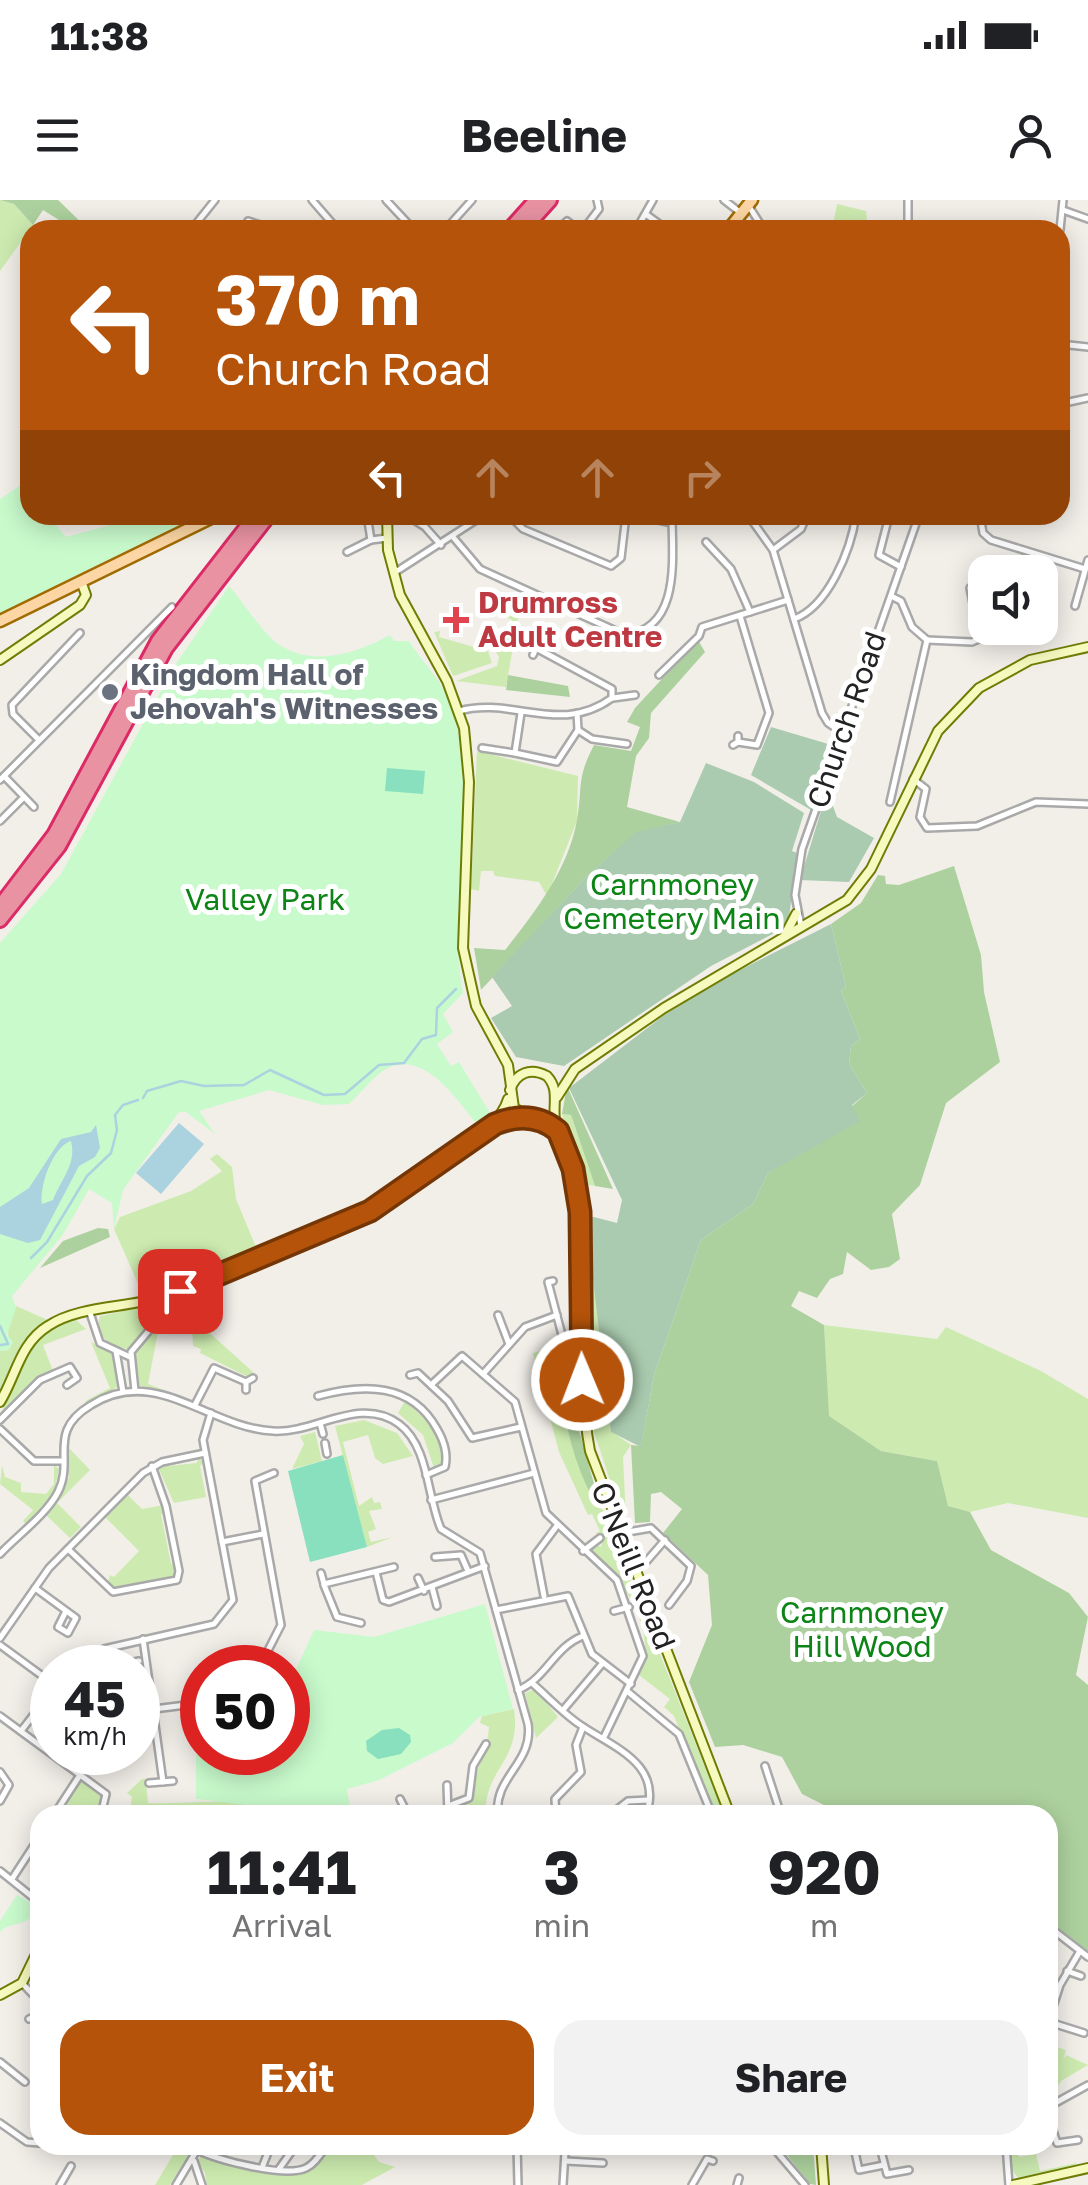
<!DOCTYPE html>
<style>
:root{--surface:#fff;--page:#f2f2f2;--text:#202124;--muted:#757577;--accent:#b45309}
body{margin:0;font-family:"Golos Text",sans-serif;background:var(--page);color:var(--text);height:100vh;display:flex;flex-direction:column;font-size:38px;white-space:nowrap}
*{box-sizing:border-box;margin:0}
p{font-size:32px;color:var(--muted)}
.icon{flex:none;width:55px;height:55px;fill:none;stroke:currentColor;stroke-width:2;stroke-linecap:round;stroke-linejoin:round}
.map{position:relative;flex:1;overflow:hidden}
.details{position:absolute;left:30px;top:1605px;width:1028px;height:350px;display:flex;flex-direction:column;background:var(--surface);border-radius:30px;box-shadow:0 5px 25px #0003}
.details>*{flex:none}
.hud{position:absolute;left:20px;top:20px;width:1050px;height:305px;border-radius:30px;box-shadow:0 5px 25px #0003;background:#b45309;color:#fff;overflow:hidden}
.tools{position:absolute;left:968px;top:355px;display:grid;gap:20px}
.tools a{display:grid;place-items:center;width:90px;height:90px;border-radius:20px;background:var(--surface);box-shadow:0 5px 25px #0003;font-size:50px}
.speed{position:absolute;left:30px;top:1445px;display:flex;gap:20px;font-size:50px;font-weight:700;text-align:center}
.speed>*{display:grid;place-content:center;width:130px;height:130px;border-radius:50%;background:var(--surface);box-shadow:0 5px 25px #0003;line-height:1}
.speed small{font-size:25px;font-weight:400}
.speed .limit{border:15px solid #d22;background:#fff;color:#111}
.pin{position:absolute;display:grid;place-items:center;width:85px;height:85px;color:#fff;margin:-42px;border-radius:20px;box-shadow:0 5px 15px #0006}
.me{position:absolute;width:110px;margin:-55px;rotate:359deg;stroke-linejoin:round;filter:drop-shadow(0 0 8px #0008)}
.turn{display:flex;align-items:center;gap:35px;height:210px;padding:0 30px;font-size:45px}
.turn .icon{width:130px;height:130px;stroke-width:2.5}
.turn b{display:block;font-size:70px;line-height:85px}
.lanes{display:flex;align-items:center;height:95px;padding:0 30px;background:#0003;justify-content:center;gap:50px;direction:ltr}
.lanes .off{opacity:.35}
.eta{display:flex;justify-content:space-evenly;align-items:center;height:170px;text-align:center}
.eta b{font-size:60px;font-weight:700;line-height:70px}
.cta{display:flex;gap:20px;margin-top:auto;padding:20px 30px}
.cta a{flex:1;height:115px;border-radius:30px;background:var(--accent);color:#fff;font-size:40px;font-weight:700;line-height:115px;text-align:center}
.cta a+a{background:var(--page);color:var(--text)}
.status{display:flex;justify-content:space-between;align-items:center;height:70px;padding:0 50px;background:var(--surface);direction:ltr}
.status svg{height:28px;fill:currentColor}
header{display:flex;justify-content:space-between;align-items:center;height:130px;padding:0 30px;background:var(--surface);font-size:45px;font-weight:700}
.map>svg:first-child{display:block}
</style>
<div class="status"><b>11:38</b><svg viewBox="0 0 49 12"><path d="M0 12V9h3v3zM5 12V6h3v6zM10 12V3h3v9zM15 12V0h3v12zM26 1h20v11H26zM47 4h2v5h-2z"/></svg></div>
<header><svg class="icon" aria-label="menu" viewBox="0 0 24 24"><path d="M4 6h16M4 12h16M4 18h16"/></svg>Beeline<svg class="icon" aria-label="person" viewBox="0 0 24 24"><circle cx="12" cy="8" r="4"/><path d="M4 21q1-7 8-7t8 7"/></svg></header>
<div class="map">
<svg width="1088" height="1985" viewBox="0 0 1088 1985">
<rect width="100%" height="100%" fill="#f2efe9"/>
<g fill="#cdebb0">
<path d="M0,0l14,4 19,21 -33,46z"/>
<path d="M837,4l29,7 2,19h-36z"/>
<path d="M495,411l23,7 -12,69 -50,-6 41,-15 2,-9 -6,-10 11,2 8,-29z"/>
<path d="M440,431l-1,6 49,14 4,12 -39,13 -19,-44z"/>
<path d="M477,551l101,25 -1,45 -30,75 -8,-14 -44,-6 -2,-5h-12l-2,20 -8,-2z"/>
<path d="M562,914l9,1 24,71 -11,-2z"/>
<path d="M217,954l15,13 4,32 22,53 -115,43 -29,-66 6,-12 71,-26 31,-20 -12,-12z"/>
<path d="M588,1015l3,1 2,64 18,151 20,14 -8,12 3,63 5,4 -6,2 -31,-94z"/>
<path d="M196,1090l-8,14 2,11 64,58 -6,4 -48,-24 1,-4 -8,-3 -1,-22 -32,-3 -12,63 19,7 -29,-6 -4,-34 20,-20 1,-25z"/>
<path d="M16,1106l32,14 -26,27 -22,47v-43l9,-1 -2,-41z"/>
<path d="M143,1107l6,3v17l-19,23 -21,-6 -12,-14 3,-14z"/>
<path d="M75,1119l11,10 -43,16 10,26 -16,8 -37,37 27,-65 23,-23z"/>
<path d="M824,1125l113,14 9,-12 95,44 47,28v119l-80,-15 -38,9 -23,-6 -10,-45 -56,-10 -53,-35z"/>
<path d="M91,1142l25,11 4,32 -42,27 9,-12 23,-12z"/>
<path d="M543,1150l2,7 8,-3 9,33 2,32 28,77 6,2 126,317h-10l-40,-99 -10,-9 6,-8 -31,-24c21,-45 -18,-100 -52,-127l7,-4 7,3 2,-8 -7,-6 4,-2 -8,-17 -4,1 -29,-63 -26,-99z"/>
<path d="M405,1201c19,16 42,38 36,66l-7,1 -11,-33 -25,-22z"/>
<path d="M364,1220l33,13 16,23 -30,8 -8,-6 -7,-23 -25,7 16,64 13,-9 2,6 6,-1 2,7 -13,2 7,18 -8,3 3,10 22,-5 -26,10 -32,-121z"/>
<path d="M315,1232l7,29 -30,8 12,-25 -4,-8z"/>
<path d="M66,1236l1,10 23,24 -33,33 24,24 -11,11 -24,-23 -16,17 -2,-2 41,-52z"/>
<path d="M198,1258l6,4 -4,4 6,31 -32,6 -16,-36 39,-4z"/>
<path d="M2,1265l3,12 16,6v9l25,2 8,-10v-19l5,4 -5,24 -28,31 -3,-3 10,-11 -33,-26z"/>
<path d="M125,1292l17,17 22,-4 2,8 -5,1 10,50h4l2,9 -5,7 -49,5 -6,6 -10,-6 3,-10 4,2 25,-26 -34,-34 -18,15z"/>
<path d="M535,1489l23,28 -22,21 -11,-45z"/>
<path d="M514,1509c8,53 -31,60 -28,106h-34v-5l12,-4 10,-11c0,-27 13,-39 15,-68l-9,-4 2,-7z"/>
<path d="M156,1578l-10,4 2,21c39,2 77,-7 116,4v8h-135l3,-18 -5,-4 15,-14z"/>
<path d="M81,1580l22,14 3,11 -6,-2 -7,12h-37z"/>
<path d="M1048,1844l18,6 -3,10 3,-5 22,10 -27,16 -13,22z"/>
<path d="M179,1945l14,3 -23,37h-15z"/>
<path d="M329,1945h21l7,10 11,-8 11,15 16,5 -33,18h-155l-2,-12 -8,-11 4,-6 93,17 21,-8z"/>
<path d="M1011,1947l6,3 2,7 17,-3 4,17 36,-8 -1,4 -56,12 -8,-10z"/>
</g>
<g fill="#add19e">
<path d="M58,0l31,30h-14l-32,-20 -10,15 -19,-21 -14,-4z"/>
<path d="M698,440l7,12 -54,61 -2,25 -13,18 -9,51 53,15 -44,11 -50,44 -105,113 -7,-42 31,2c30,-38 63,-80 72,-130 6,-35 -1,-40 17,-75l37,6 9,-24 -13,-5 8,-14z"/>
<path d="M508,475l60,11 2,11 -64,-7z"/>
<path d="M954,666l27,89 3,37 16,70 -54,41 -26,82 -28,29 8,45 -11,8 -18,3 -24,-18 -4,22 -13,5 -13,19 -18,-7 -8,15 33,19 5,91 52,35 56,10 11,45 22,6 21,38 78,43 19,24 -12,58 12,10v270l-40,-31v-109h-204l-42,-21 -20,-37 -39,-12 -28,2 -26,-65 23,-57 -4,-50 -45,-42 19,-24 -21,-17 -10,2 -1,28 -15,1 -4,-78 10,1 13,-71 47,-135 52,-36 15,-31 30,-19 69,-61 -18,-29 2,-18 9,-7 -19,-48 5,-4 -15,-63 30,-21 17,-28 7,1 1,8 13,1z"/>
<path d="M567,886l46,103 -18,-3 -24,-71 -9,-1z"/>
<path d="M98,1028l10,1 2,8 -70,31 23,-27z"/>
<path d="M574,1183l4,44 20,71 -6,-1c-18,-35 -27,-70 -30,-110z"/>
<path d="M779,1945h34l3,40 -6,-1z"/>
</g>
<g fill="#aacbaf">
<path d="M771,527l64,19 -24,64 -60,-35z"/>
<path d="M706,563l48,19 50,31 -12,38 5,2 -9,73 -77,40 -147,100 -48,-9 -25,-39 21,-12 -20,-29 94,-100 50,-45 44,-10z"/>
<path d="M824,601h7l6,16 37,21 -25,44 -49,-2z"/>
<path d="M831,724l15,63 -5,4 19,48 -9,7 -2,18 18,29 -15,12 8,16 -92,52 -15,31 -52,36 -47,135 -13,72 -30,-15 -18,-152 -3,-64 27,7 5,-23 -53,-112 94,-72 59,-37z"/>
</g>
<g fill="#c8facc">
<path d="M30,279v36h32l-7,9 11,13 82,-22h51l-199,98v-114z"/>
<path d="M229,386c13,15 25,34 39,49 34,36 86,20 122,0l4,6h15c12,20 29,34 38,56 38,88 -2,201 16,296l-20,21 10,18 -16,12 14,22 8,-4 31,51 -14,10c-20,-24 -53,-76 -92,-53 -12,8 -24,24 -35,34l-26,1 -54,-15 -70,21 16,23 -29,-22h-7l-56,78 -9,39 -2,-26 -23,-14 -27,47 -50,60 4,12 -9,27 6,7 -4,8 -9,1v-408l61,-69 113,-207z"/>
<path d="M485,1404l28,105 -34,8 -26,26 -74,37 -32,9 4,26c-52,0 -102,-11 -155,-16v-68l6,-1v22h86v-65l26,-57 60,7z"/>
<path d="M17,1695l18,10c-2,24 -25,15 -35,27v-11z"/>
</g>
<g fill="#88e0be">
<path d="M387,568l38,3 -2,23 -38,-3z"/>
<path d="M343,1255l24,92 -57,15 -22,-91z"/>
<path d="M399,1528l11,7 1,7 -10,12 -23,5 -11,-8 -1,-10 16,-11z"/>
</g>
<g fill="#aad3df" fill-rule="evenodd">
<path d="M179,923l25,21 -43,50 -25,-21z"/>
<path d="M96,925l4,23 -5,9 -16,9 -39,74 -12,3 -28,-9v-27l29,-19 32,-49 30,-7zM71,941c6,23 -10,38 -18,59l-11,4c-3,-18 11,-58 29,-63z"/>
</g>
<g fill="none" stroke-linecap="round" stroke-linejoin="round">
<g stroke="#aad3df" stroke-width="2.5">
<path d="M143,898l4,-7 34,-10 23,5 40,-1 26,-15 54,25 21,-1 34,-29 25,-2 18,-24 14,-4 1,-27 19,-19"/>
<path d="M31,1058l16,-16 40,-66 24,-23 6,-23 -2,-15 8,-10 15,-5"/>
<path d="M0,1126l8,18 -8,1"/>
</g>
<defs>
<g id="street">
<path d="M312,0l26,30"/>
<path d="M386,0l28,30"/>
<path d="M724,0l17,13"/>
<path d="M908,0v30"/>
<path d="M750,8l14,22"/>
<path d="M1063,10l25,9"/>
<path d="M647,15l18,13"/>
<path d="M248,21l28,9"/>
<path d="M991,29l1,1"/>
<path d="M191,30l24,-30"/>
<path d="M321,30l10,-7"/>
<path d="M445,30l27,-30"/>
<path d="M558,30l9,-9 12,9"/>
<path d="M583,30l16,-21 -2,-9"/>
<path d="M636,30l17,-30"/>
<path d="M1060,30l3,-30"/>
<path d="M1060,76v26"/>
<path d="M1060,144l28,3"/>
<path d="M1060,204l28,-6"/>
<path d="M367,315l4,25"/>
<path d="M406,315l19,12 16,18"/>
<path d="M509,315l14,14 88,37 10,-8 5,-43"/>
<path d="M636,315l36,8"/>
<path d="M748,315l25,35 49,163 6,10 16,11"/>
<path d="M980,315l3,18 8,7 94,29"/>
<path d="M884,317l4,3 -9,35 22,12"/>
<path d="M453,337l27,32 145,66c57,-6 47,-79 47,-120"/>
<path d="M706,342l25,27 19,43"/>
<path d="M773,350l28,-21 6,-14"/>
<path d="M347,352l24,-12 16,-2"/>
<path d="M394,373l90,-58"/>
<path d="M970,388l10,51"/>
<path d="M1075,406l13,-46"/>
<path d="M794,419c34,-12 57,-69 62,-104"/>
<path d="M927,440l45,2 32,-14"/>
<path d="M659,475l40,-39 3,-9 86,-27"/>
<path d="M613,498l22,-3"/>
<path d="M459,511c53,-15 101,25 153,-13v-9l-76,-41 -3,7"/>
<path d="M521,513l-6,40 42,9 21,-32 -1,-17"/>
<path d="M578,530l14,9 35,5"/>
<path d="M39,540l-26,-26 -1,-9 68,-72"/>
<path d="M738,542l19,3 12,-32 -29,-97"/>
<path d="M733,545l5,-3v-6"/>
<path d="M482,548l33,5"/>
<path d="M4,576l30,31"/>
<path d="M913,579l13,10 -6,28 7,11 50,-2 59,-24 52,2"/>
<path d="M0,580l172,-173"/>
<path d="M890,602l37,-162 -15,-13 -11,-26 -10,-5"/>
<path d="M0,621l24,-24"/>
<path d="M801,726l-6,-31 7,-46 117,-334"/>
<path d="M553,1081l-5,1 19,72 -11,3"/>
<path d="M90,1113l10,30 30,14"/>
<path d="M498,1115l11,29"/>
<path d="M116,1151l7,41"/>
<path d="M483,1174l42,-47 32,-12"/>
<path d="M410,1175l8,-2 30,28 24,37 49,-11"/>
<path d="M431,1185l31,-29 53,46 31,111 71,67 26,76 -39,81"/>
<path d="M246,1190v-8l7,-4"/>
<path d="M135,1191l-4,-39 21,-25 -2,-27"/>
<path d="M318,1196c45,-12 93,-14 119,33 7,12 11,25 8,38l-19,8"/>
<path d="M195,1205l19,-37 32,14"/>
<path d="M0,1220l40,-40 30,-13 7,11 -10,7"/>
<path d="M320,1223l3,11"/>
<path d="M0,1229l34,32h27"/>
<path d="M325,1243l2,11"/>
<path d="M431,1300l103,-27"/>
<path d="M622,1333l29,-5 40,38 -4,15 -18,24"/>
<path d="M222,1342l41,-8"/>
<path d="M68,1349l45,43 64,-12 2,-9 -13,-65 -14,-40"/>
<path d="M583,1351l17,-13"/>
<path d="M0,1354c18,-19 46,-39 58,-62 17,-33 -12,-60 33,-87 65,-41 118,23 182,26 42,3 87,-36 126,-7 30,22 28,73 42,105l39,24 48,171c6,39 -35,53 -30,91"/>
<path d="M435,1357l26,-2 7,16"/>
<path d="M645,1363l20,-23"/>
<path d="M376,1372l7,28 6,2 96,-36"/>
<path d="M321,1373l3,11 70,-17"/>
<path d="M418,1378l6,13"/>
<path d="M324,1385l13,32 24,6"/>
<path d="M432,1387l5,19"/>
<path d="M35,1388l41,30 -8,15 -10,-6 8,-16"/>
<path d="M544,1396l-8,-42 20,-27"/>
<path d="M496,1410l72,-14 24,58 39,30"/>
<path d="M614,1411l15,-4"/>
<path d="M0,1438l49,-70 94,-95 19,-11 43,-9"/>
<path d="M143,1439l20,143"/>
<path d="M0,1445l52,38"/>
<path d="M139,1461l-28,6 -7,-18 110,-25 19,-24 -30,-160 8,-27"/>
<path d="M259,1468l22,-43 -26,-144 19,-8"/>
<path d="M532,1483c16,14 31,30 47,41 33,23 85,39 67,91"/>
<path d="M518,1490c28,-11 36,-43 65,-54"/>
<path d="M627,1491l52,43 33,81"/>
<path d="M563,1510l39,-46"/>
<path d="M138,1511l64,-8"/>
<path d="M0,1516l106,78 -5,21"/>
<path d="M21,1531l31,-40"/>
<path d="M765,1566l16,49"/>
<path d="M0,1572l9,13 -9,16"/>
<path d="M149,1583l24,-2"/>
<path d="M447,1585l1,30"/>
<path d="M400,1599l8,16"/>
<path d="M448,1606l21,-8 4,-32 13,-22"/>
<path d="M54,1615l26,-40"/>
<path d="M556,1615l-1,-16 26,-27 -5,-27 7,-18"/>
<path d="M610,1615l18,-14 21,-1"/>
<path d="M0,1671l40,32"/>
<path d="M12,1679l28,-43"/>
<path d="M1048,1726l40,31"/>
<path d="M1067,1771l14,5"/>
<path d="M22,1783l18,19"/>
<path d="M29,1819l11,-5"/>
<path d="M1048,1822l12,-37 20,-34"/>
<path d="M1049,1822l35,11"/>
<path d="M0,1862l25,20"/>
<path d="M1048,1907l40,-22"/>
<path d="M1048,1915l9,28 21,-3"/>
<path d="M0,1923l27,19 13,1"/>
<path d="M517,1945l1,40"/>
<path d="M559,1945l6,7 -2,33"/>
<path d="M771,1945l34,40"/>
<path d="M895,1945l-15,2 7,27 22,-4"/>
<path d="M1006,1945l3,40"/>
<path d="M197,1950c21,10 88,28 109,18 9,-4 15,-15 21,-23"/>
<path d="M855,1952l4,18 25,-5"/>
<path d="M194,1961l8,24"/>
<path d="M566,1961l37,2"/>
<path d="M263,1965l8,-20"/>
<path d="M279,1969l17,-24"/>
<path d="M60,1985l11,-19"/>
<path d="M176,1985l24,-40"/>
<path d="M692,1985l15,-26 6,2"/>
<path d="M737,1985l2,-7"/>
</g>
<g id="secondary">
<path d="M387,315l1,35 12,45 47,86 17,47 5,54 -6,166 13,58 32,59 6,43 43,23"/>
<path d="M0,460l80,-55 6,-10 -5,-14"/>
<path d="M785,735l11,-21"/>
<path d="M510,890c6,-17 20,-23 37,-14 14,15 4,31 9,50 6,25 20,46 23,73 11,83 -5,168 11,252l140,364"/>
<path d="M557,897l18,-28 89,-61 183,-108 24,-31 67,-138 41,-43 51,-28 58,-13"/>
<path d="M497,923l29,-6"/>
<path d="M0,1202c16,-26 20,-59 48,-76 30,-20 76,-18 110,-28 72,-21 329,-128 350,-199"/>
<path d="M40,1732v14"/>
<path d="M0,1795l22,-12 18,-37"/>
<path d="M821,1945l3,40"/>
<path d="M1013,1985l75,-17"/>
</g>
<g id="primary">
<path d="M728,30l24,-30"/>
<path d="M0,421l217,-106"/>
</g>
<g id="highway">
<path d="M509,30l27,-30"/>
<path d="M523,30l27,-30"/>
<path d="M0,706l54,-71 104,-194 98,-126"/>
<path d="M0,720l59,-74 107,-198 103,-133"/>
</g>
</defs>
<use href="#street" stroke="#a9a9a9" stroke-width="10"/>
<use href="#secondary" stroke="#707d05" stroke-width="12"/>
<use href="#primary" stroke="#a06b00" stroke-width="15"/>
<use href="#highway" stroke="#dc2a67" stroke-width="18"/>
<use href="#street" stroke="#fff" stroke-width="5"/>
<use href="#secondary" stroke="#f7fabf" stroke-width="8"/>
<use href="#primary" stroke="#fcd6a4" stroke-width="10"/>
<use href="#highway" stroke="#e892a2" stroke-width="12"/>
</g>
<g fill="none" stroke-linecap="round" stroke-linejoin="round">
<defs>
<path id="route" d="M180,1091l190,-80 125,-87c22,-9 44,-9 63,7l15,38 7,43 2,168"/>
</defs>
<use href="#route" stroke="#753606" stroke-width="25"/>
<use href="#route" stroke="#b45309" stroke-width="18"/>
</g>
<path fill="#e0444e" stroke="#fff" stroke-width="4" d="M451 405h10v10h10v10h-10v10h-10v-10h-10v-10h10z"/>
<circle fill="#6b7280" stroke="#fff" stroke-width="4" cx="110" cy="492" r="10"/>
<g text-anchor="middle" stroke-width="10" stroke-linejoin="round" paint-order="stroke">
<g font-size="30" font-weight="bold" fill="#be3a42" stroke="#fff" text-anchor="start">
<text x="478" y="413">Drumross<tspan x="478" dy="34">Adult Centre</tspan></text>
</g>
<g font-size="30" font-weight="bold" fill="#5b616d" stroke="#fff" text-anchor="start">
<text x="130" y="485">Kingdom Hall of<tspan x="130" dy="34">Jehovah's Witnesses</tspan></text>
</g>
<g font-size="30" fill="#222" stroke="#fff">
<text transform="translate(847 520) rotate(-71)" y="10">Church Road</text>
<text transform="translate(633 1366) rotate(68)" y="10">O'Neill Road</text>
</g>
<g font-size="30" fill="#0c8416" stroke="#fff">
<text x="672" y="695">Carnmoney<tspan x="672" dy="34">Cemetery Main</tspan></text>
<text x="265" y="710">Valley Park</text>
<text x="862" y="1423">Carnmoney<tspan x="862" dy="34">Hill Wood</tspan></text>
</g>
</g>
</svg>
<div class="tools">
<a><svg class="icon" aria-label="sound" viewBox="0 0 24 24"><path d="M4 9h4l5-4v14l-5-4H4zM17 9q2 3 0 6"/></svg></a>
</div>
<div class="speed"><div>45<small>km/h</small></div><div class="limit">50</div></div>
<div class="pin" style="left:180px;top:1091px;background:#d93025"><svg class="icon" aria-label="arrive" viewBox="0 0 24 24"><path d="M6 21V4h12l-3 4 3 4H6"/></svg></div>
<svg class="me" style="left:582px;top:1180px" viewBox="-20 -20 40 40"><circle r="17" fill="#b45309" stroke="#fff" stroke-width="3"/><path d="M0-11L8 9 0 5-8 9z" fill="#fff"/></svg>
<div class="hud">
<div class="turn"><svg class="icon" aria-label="left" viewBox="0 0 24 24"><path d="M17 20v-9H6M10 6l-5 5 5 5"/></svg><div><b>370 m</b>Church Road</div></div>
<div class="lanes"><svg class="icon" aria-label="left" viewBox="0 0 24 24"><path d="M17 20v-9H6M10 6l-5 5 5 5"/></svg><svg class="icon off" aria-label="ahead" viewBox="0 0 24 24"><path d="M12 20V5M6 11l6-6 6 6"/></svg><svg class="icon off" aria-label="ahead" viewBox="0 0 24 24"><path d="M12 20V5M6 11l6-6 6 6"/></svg><svg class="icon off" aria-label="right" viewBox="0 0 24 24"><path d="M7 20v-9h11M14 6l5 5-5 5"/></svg></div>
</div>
<section class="details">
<div class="eta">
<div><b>11:41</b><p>Arrival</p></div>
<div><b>3</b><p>min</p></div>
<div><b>920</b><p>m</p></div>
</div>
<div class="cta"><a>Exit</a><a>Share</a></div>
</section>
</div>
